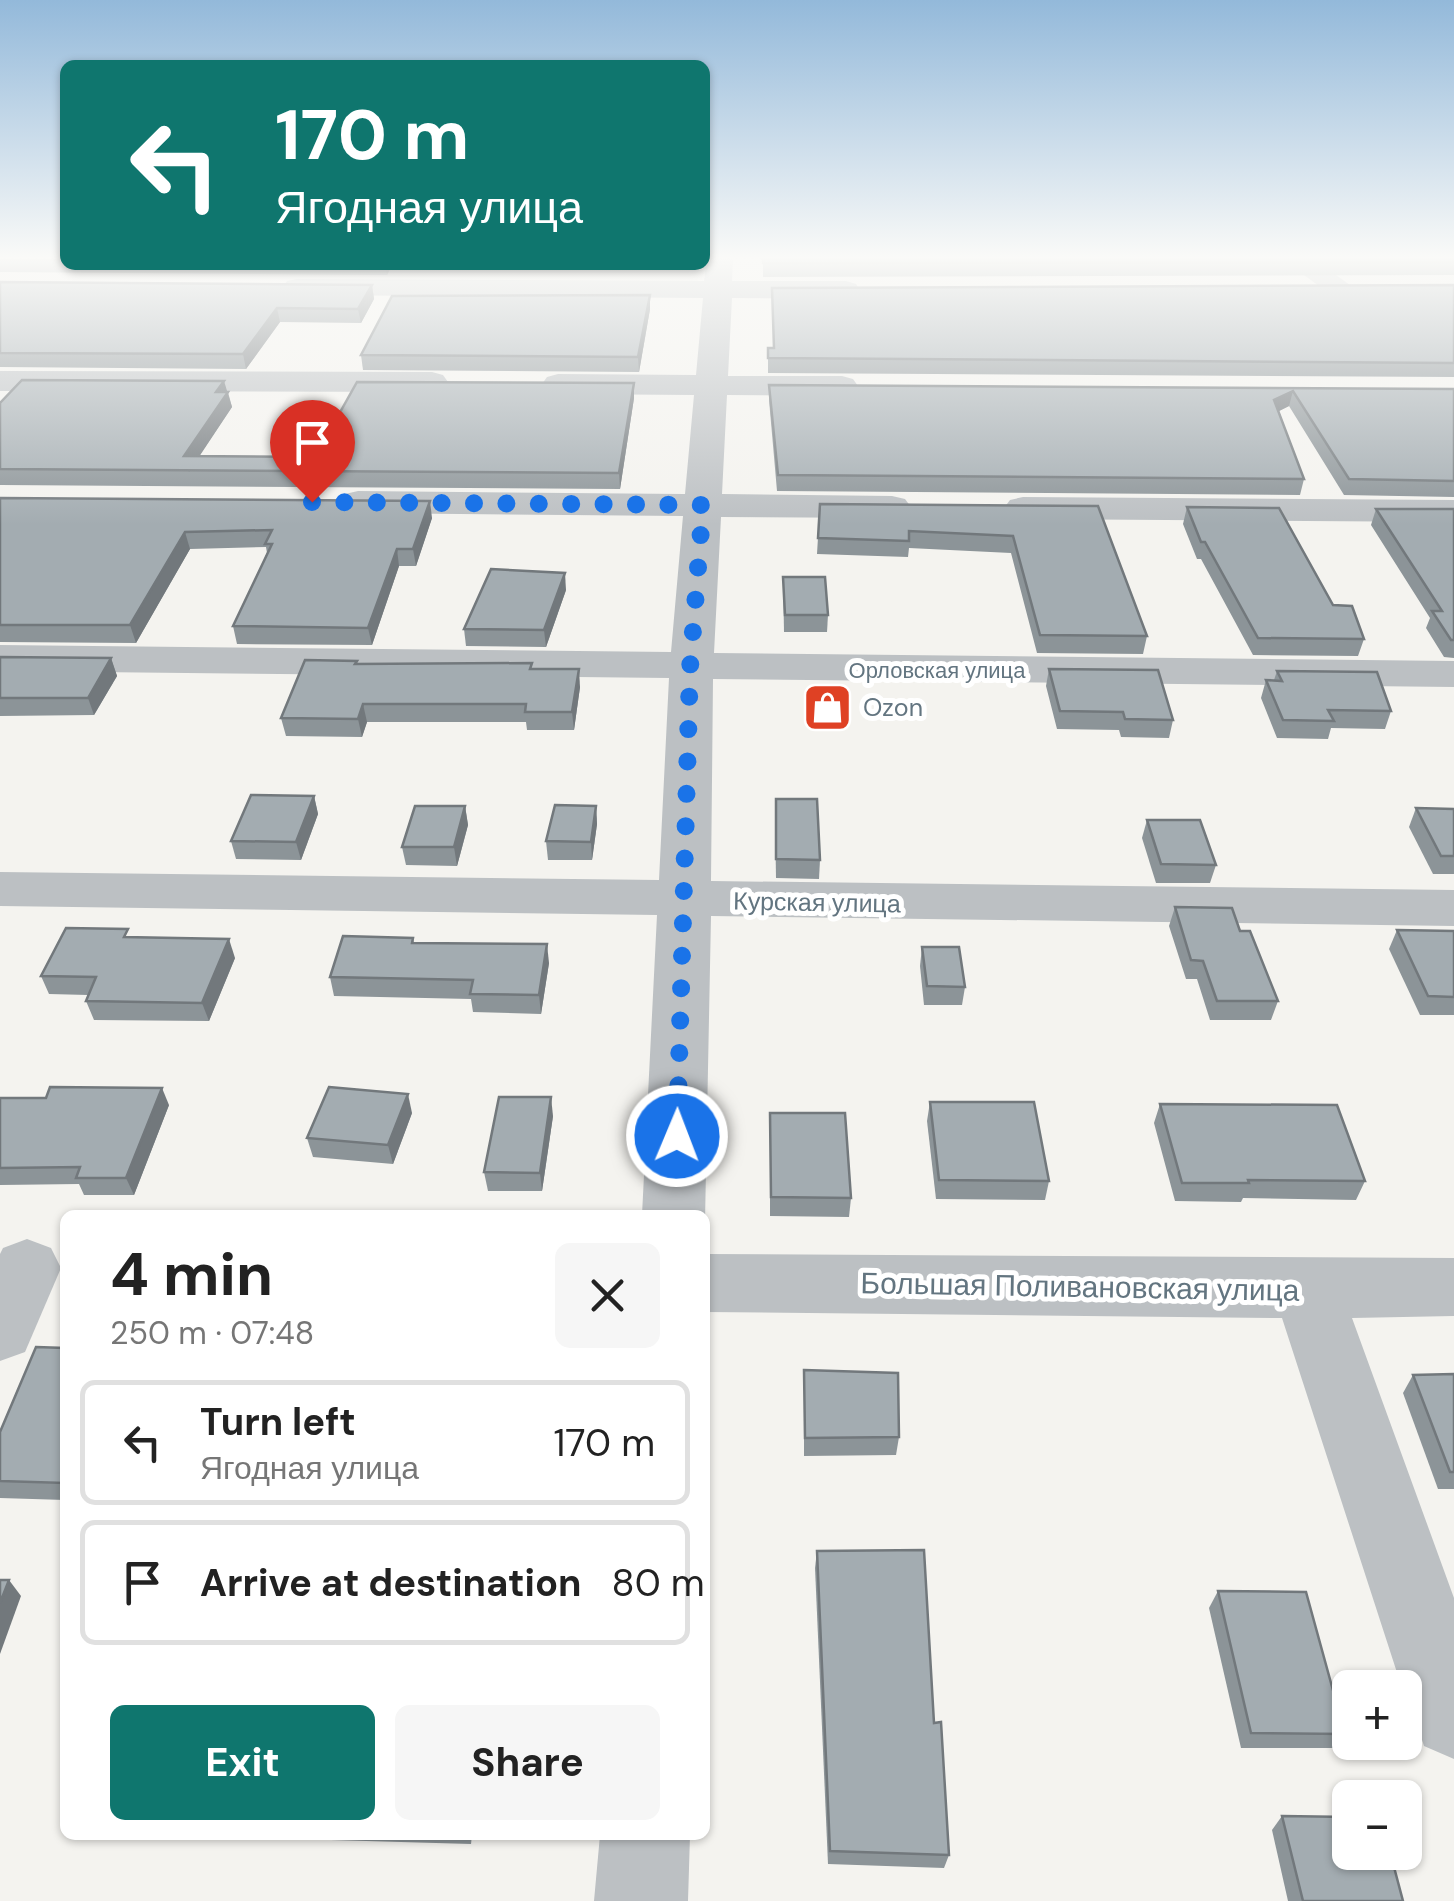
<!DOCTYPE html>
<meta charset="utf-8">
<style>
:root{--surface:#fff;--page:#f6f6f6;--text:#222;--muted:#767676;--line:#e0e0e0;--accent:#0f766e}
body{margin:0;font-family:"DM Sans",sans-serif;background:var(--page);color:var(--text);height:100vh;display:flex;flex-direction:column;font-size:38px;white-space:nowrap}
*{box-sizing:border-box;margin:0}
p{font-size:32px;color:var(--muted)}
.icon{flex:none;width:55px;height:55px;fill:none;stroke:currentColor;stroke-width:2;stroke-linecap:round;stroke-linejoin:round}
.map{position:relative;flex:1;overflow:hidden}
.details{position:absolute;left:60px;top:1210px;width:650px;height:630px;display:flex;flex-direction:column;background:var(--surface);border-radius:15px;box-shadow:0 2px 8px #0004}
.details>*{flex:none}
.hud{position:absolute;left:60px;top:60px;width:650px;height:210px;border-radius:15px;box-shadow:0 2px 8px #0004;background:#0f766e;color:#fff;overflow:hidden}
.tools{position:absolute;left:1332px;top:1670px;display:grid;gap:20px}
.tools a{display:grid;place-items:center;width:90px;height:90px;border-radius:15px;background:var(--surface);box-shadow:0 2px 8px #0004;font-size:50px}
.pin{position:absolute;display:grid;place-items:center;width:85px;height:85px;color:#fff;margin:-102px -42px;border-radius:50% 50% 50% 0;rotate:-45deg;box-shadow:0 0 10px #0007}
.pin .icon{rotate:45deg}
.me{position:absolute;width:110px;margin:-55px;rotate:1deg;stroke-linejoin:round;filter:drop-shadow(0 0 8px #0008)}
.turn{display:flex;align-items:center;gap:35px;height:210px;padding:0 50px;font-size:45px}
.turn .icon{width:130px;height:130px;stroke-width:2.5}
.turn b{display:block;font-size:70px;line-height:85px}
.round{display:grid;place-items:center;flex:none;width:105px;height:105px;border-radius:15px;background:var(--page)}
.summary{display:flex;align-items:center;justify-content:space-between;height:170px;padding:0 50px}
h1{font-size:60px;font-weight:700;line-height:75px}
.button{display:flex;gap:20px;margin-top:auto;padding:20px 50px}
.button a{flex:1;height:115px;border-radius:15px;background:var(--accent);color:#fff;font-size:40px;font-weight:700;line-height:115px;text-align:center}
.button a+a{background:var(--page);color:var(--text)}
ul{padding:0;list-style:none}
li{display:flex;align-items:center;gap:30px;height:125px;margin:0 20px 15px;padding:0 30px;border:5px solid var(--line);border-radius:15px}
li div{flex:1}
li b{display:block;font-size:38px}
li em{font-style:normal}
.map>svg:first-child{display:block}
</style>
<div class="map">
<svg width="1454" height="1901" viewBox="0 0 1454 1901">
<rect width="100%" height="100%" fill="#f4f3ef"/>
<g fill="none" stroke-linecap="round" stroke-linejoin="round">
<g fill="#bcc0c3" fill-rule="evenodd">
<path d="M707,259h26l-1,22h114l10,3 4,6 -4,6 -10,3 -114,-1 -4,78h114l11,3 5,7 -5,7 -11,3 -115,-1 -5,99 170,2 13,3 6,8 -6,8 -13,3 -171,-1 -7,136 740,8v26l-741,-8 -2,202 743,9v36l-743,-10 -6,305v-6h-63l15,-300 -657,-9v-34l659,8 10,-202 -669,-7v-26l671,7 12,-136 -325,-3 -13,-3 -5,-8 5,-8 13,-3 327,3 9,-99 -136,-1 -11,-3 -5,-7 5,-7 11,-3 138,1 7,-77 -406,-3 -10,-2 -4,-6 4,-6 10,-2 407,2z"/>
<path d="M1282,259h32l40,29 -4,6h-20z"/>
<path d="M0,371l432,1 11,3 5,7 -5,7 -11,3 -432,-1z"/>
<path d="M1023,497l431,3v22l-431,-3 -13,-3 -6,-8 6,-8z"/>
<path d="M27,1239l24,9 10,20 -36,84 -25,9v-107l3,-6z"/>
<path d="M705,1254l749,4v58l-102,2 102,280v161l-30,-13 -19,-58h-3l-120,-370 -577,-6z"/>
<path d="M600,1835h90l-2,66h-94z"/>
</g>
</g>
<g fill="#8c9498">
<path d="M0,259h65v6h327l-5,10 -387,-3z"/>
<path d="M763,259h691v16l-691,2z"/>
<path d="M0,282l372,3 2,14 -13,24 -81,-1 -34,47 -246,-2z"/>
<path d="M1454,285v92l-686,-4v-25z"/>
<path d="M650,295v14l-11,63 -276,-2 -2,-15z"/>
<path d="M769,385l685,4v108l-110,-2 -55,-89 -10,5 25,68 -4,16 -523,-4 -8,-91z"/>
<path d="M228,392l4,15 -33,49 116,1 319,-59 -14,91 -620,-4v-82z"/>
<path d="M0,498l432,20 -16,48h-17l-27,79 -135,-1 -4,-18 34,-73 -1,-6 -76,2 -54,94 -136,-1z"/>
<path d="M820,504l278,2 49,130 -4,18 -106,-1 -26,-100 -102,-5 -1,9 -91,-3z"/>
<path d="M1187,507l146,98 31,34 -6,17 -105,-1 -52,-96h-4l-14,-35z"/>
<path d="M1376,509l78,1v148l-10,-1 -18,-29 4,-10 -59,-93z"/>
<path d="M783,577l45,38 -1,17h-43z"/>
<path d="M566,590l-20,57 -80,-1 -2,-17z"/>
<path d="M0,657l111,1 6,18 -23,39 -94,1z"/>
<path d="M357,661v3l175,5 48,18 -6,43h-47l-1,-8h-159l-5,15 -76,-1 -5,-18z"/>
<path d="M1049,669l124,51 -4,18 -48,-1 -2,-7 -62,-1 -11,-43z"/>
<path d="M1277,671l114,40 -6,18 -54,-1 -3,11 -51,-1 -16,-40 5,-18h8z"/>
<path d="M314,796l4,18 -17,46 -65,-1 -5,-18z"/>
<path d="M465,806l3,19 -11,41 -51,-1 -4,-18z"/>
<path d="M596,806l1,18 -5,36h-44l-2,-19z"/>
<path d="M1416,808l38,1v65h-21l-24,-47z"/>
<path d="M775,817l45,43 -1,19 -43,-1z"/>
<path d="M1147,820l69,45 -6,18h-54l-14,-45z"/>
<path d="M1175,907l65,24 38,70 -7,19h-61l-13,-41h-11l-17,-53z"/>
<path d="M1397,930l57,1v84h-34l-31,-66z"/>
<path d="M131,937l104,21 -26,63 -115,-1 -8,-19 2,-6 -39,-1 -8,-18z"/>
<path d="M413,938l1,5 135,20 -8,51 -68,-2 -2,-13 -137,-3 -4,-19z"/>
<path d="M922,947l43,40 -3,18h-38l-4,-39z"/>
<path d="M0,1098l169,7 -35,90h-50l-5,-11 -79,1z"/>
<path d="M930,1102l119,79 -4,19 -109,-1 -9,-78z"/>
<path d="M1160,1104l205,77 -9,19 -113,-2 -2,4 -66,-1 -21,-78z"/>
<path d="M412,1113l-19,51 -80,-7 -6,-19z"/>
<path d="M770,1113l81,85 -2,19 -79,-1z"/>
<path d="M553,1116l-11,75h-54l-4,-19z"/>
<path d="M65,1348v152l-65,-2v-66z"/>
<path d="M804,1370l95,67 -3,18 -92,1z"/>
<path d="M1454,1374v115h-16l-35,-96 10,-18z"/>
<path d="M817,1551l117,172 15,132 -5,13 -116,-4 -13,-296z"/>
<path d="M1218,1591l127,143 -11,14h-93l-32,-140z"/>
<path d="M1282,1816l121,85h-115l-16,-71z"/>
<path d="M328,1835h144l-1,9 -140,-4z"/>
</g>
<g fill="#72787c">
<path d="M385,265h7l-5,10z"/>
<path d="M372,285l2,14 -13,24 -3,-14z"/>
<path d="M650,295v14l-11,63 -1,-15z"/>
<path d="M277,308l3,14 -34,47 -3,-15z"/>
<path d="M224,381l8,26 -43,65 -5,-16 32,-64z"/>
<path d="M634,383v15l-14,91 -1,-16z"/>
<path d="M1293,391l-4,15 -18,9 3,-15z"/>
<path d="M430,501l2,17 -16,48 -3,-17z"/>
<path d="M185,532l5,17 -54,94 -6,-18z"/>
<path d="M397,549l2,17 -27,79 -4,-17z"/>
<path d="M565,573l1,17 -20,57 -2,-17z"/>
<path d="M111,658l6,18 -23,39 -6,-17z"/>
<path d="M579,669l1,18 -6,43 -2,-18z"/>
<path d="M363,704l4,18 -5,15 -4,-18z"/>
<path d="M314,796l4,18 -17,46 -5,-18z"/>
<path d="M465,806l3,19 -11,41 -3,-19z"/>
<path d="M596,806l1,18 -5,36 -1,-18z"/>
<path d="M229,939l6,19 -26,63 -7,-18z"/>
<path d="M547,944l2,19 -8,51 -2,-19z"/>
<path d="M162,1088l7,17 -35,90 -8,-17z"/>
<path d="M408,1094l4,19 -19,51 -5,-19z"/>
<path d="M551,1097l2,19 -11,75 -2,-18z"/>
<path d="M9,1580l12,16 -21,58v-51z"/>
</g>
<g fill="#a3acb1" stroke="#72787c" stroke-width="2.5">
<path d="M763,259h691v3l-691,1z"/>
<path d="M0,282l372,3 -14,24 -81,-1 -34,46 -243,-1z"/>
<path d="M1454,285v78l-686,-5v-10h6l-2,-60z"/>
<path d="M650,295l-12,62 -277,-2 31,-59z"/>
<path d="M22,380l202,1 -8,11h12l-44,64 131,1 42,-75 277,1 -15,90 -619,-4v-66z"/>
<path d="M769,385l685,4v92l-105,-2 -56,-88 -19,9 30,79 -526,-4z"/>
<path d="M0,498l430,3 -17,48h-16l-29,79 -135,-2 39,-82h-7l7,-14 -87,2 -55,93h-130z"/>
<path d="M820,504l278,2 49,130 -107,-1 -27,-99 -104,-5v10l-91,-3z"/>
<path d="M1187,507l92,1 54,97 19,1 12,33 -106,-1 -53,-96h-4z"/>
<path d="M1376,509h78v131h-3l-19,-29h10z"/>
<path d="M491,569l74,4 -21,57 -80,-1z"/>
<path d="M783,577h42l3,38h-43z"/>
<path d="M0,657l111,1 -23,40h-88z"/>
<path d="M305,660l52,1 -2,3 177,-1 -2,6h49l-7,43h-47l1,-8h-163l-5,15 -77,-1z"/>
<path d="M1049,669l109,1 15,50 -48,-1 -2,-7 -63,-1z"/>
<path d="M1277,671l100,1 14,39 -63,-1 6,11 -51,-1 -17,-40 16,1z"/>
<path d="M251,795l63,1 -18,46 -65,-1z"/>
<path d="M776,799h41l3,61 -44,-1z"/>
<path d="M555,805l41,1 -5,36 -45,-1z"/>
<path d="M415,806h50l-11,41h-52z"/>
<path d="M1416,808l38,1v47h-13z"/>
<path d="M1147,820h53l16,45 -55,-1z"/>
<path d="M1175,907l57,1 8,23h10l28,70h-61l-14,-40 -12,-1z"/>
<path d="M66,928l62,1 -4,8 105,2 -27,64 -116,-2 10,-24 -55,-1z"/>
<path d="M1397,930l57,1v66l-26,-1z"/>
<path d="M343,936l70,2 -1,5 135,1 -8,51 -69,-1 3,-14 -143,-3z"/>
<path d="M922,947h37l6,40 -38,-1z"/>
<path d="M50,1087l112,1 -36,90h-50l4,-11 -80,1v-70h46z"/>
<path d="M329,1087l79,7 -20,51 -81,-7z"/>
<path d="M499,1097h52l-11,76 -56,-1z"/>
<path d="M930,1102h104l15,79 -110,-1z"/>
<path d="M1160,1104l177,1 28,76 -117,-1 1,3h-67z"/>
<path d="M770,1113h75l6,85 -80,-1z"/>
<path d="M36,1347l29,1v135l-65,-2v-49z"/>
<path d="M804,1370l94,3 1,64 -94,1z"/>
<path d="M1454,1374v98h-4l-37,-97z"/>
<path d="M924,1550l10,173 7,-1 8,133 -119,-4 -13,-300z"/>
<path d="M0,1580h9l-9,23z"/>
<path d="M1218,1591l88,1 39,142 -94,-1z"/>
<path d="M1282,1816l68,1v35h40l13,49h-100z"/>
</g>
<linearGradient id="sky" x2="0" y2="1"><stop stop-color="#93b9da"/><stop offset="0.49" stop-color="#fafaf8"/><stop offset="1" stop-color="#fafaf8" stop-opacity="0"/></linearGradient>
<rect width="1454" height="525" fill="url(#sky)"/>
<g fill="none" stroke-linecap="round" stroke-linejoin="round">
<path stroke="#1a73e8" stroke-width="18" stroke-dasharray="0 32.4" d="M312,502l391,3 -13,163 -13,468"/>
</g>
<defs>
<symbol id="shop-square" viewBox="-11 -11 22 22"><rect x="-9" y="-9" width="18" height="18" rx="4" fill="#df4124" stroke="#fff"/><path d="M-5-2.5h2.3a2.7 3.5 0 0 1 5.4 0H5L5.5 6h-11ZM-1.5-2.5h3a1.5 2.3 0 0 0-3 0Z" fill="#fff"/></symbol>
</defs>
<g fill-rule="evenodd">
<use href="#shop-square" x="800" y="680" width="55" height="55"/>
</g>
<g text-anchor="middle" stroke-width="10" stroke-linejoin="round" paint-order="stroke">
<g font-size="22" fill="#637580" stroke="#fff">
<text x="937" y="678">Орловская улица</text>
</g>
<g font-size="25" fill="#637580" stroke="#fff" text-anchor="start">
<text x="863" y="716">Ozon</text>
</g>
<g font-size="25" fill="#637580" stroke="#fff">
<text transform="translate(817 902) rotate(1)" y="9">Курская улица</text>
</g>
<g font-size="30" fill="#637580" stroke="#fff">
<text transform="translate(1080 1287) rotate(1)" y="10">Большая Поливановская улица</text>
</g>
</g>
</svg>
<div class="tools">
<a>+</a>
<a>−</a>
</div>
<div class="pin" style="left:312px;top:502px;background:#d93025"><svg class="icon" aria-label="arrive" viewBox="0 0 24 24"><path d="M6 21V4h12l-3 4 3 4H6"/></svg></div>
<svg class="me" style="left:677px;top:1136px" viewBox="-20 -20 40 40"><circle r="17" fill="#1a73e8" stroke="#fff" stroke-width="3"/><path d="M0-11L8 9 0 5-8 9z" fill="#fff"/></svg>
<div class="hud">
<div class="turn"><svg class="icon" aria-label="left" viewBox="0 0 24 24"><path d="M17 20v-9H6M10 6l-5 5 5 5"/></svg><div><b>170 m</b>Ягодная улица</div></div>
</div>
<section class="details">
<div class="summary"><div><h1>4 min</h1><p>250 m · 07:48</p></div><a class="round"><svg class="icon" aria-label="close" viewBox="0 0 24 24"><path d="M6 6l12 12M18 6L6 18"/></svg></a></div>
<ul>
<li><svg class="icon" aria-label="left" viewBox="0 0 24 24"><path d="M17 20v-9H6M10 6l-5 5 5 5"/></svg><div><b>Turn left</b><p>Ягодная улица</p></div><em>170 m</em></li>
<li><svg class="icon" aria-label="arrive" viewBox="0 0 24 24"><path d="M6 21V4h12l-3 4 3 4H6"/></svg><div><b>Arrive at destination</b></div><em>80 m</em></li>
</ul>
<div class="button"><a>Exit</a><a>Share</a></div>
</section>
</div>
